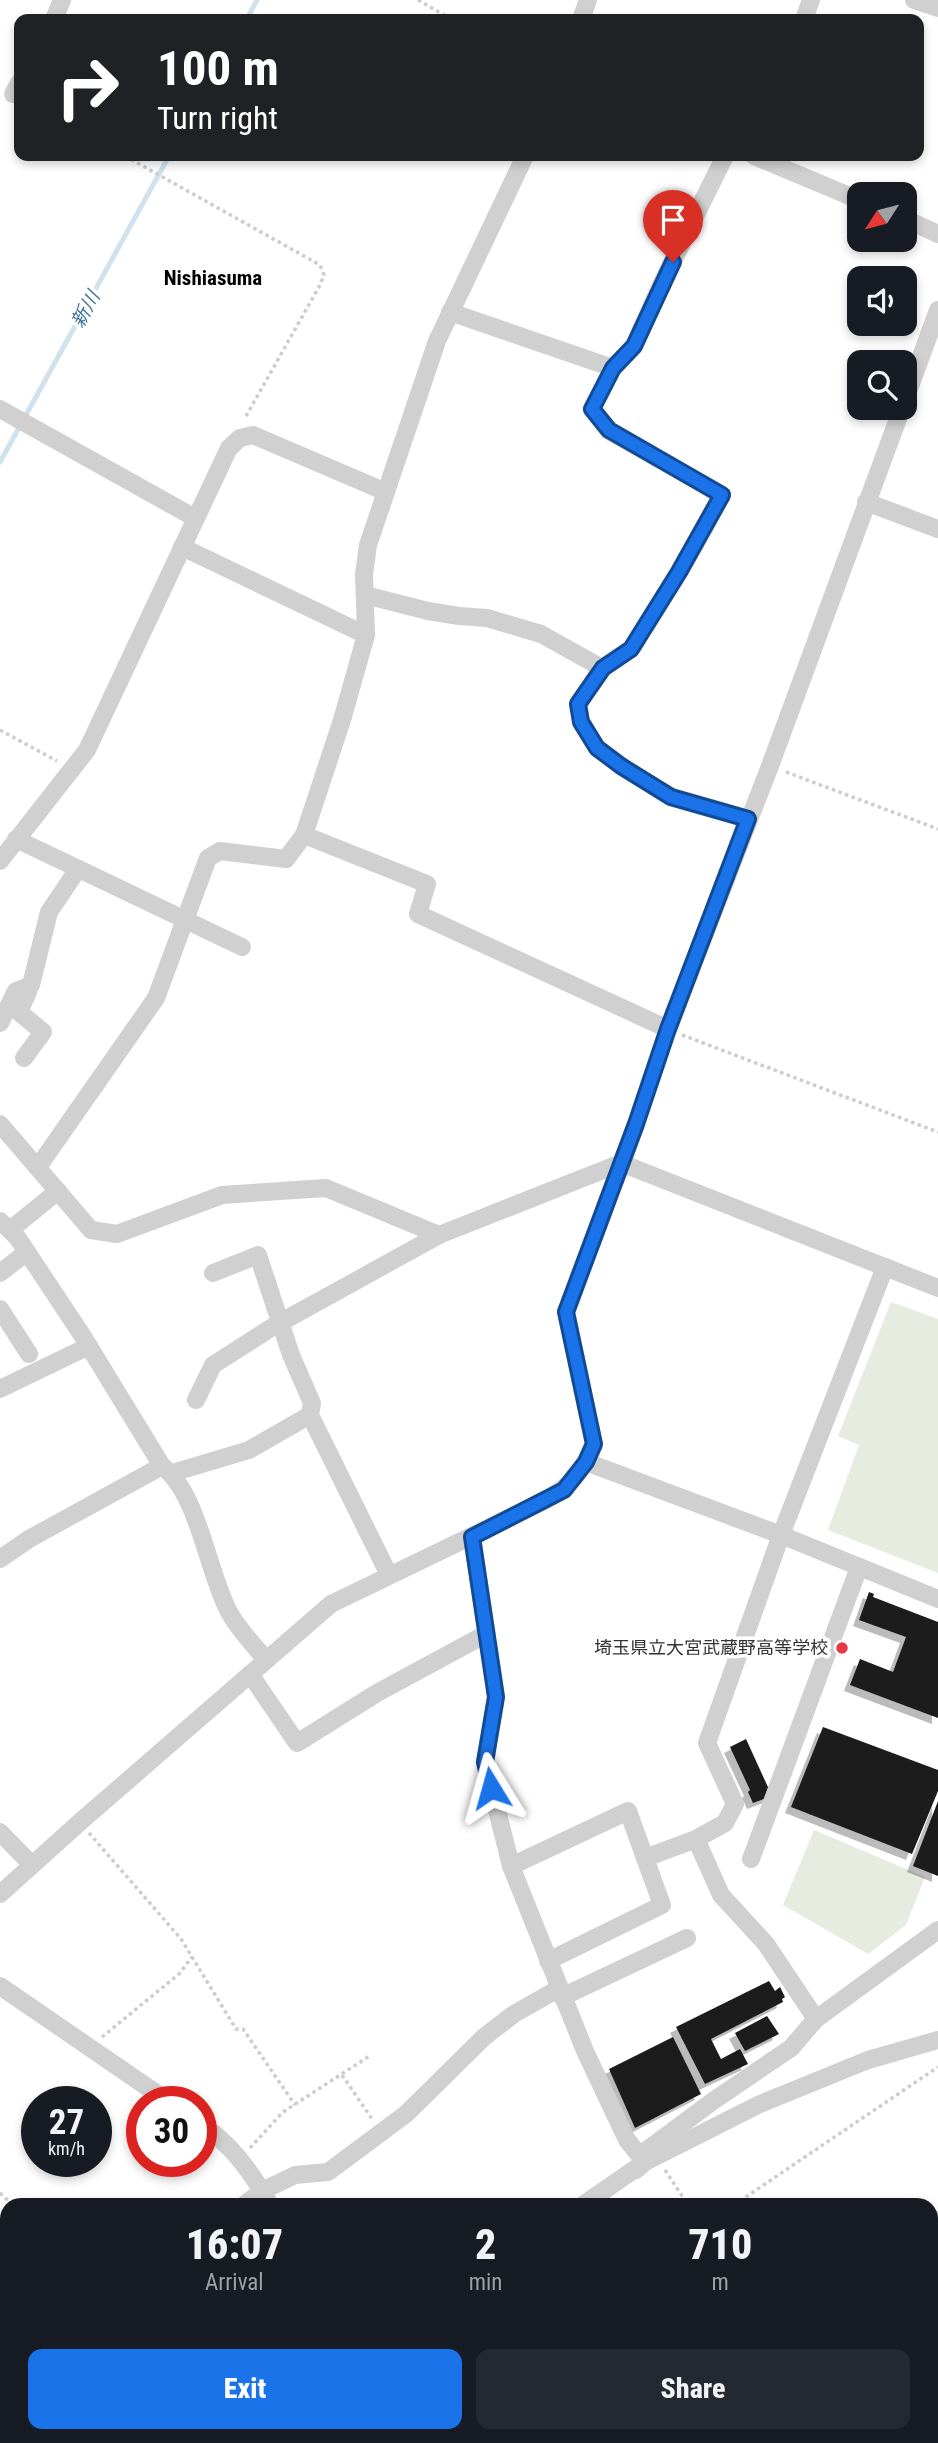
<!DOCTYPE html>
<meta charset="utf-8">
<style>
:root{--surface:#171b24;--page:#242831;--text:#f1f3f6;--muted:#9ea1a6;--accent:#1a73e8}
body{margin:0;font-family:"Roboto Condensed","Noto Sans JP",sans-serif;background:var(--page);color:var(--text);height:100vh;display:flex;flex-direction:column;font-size:26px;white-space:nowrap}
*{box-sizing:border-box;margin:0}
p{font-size:23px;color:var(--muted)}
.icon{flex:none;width:38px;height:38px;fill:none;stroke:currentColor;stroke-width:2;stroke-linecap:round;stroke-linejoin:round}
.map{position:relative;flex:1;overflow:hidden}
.panel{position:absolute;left:0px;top:2198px;width:938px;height:245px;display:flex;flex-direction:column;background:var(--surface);border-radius:21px 21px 0 0;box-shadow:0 4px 10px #0003}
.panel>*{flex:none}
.banner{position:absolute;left:14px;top:14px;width:910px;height:147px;border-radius:14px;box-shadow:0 4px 10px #0003;background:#202124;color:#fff;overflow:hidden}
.needle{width:46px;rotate:234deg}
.tools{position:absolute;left:847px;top:182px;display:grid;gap:14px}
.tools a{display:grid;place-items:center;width:70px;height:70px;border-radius:14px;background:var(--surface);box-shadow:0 4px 10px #0003;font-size:35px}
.speed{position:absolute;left:21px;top:2086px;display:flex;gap:14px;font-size:35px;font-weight:700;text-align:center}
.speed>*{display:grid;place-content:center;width:91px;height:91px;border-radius:50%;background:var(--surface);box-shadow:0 4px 10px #0003;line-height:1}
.speed small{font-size:18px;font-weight:400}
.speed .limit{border:10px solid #d22;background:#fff;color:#111}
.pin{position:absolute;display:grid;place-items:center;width:60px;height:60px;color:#fff;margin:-72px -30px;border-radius:50% 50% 50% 0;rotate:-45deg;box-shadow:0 0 7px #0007}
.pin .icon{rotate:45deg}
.me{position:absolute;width:77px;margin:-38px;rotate:352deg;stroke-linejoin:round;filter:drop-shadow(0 0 5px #0008)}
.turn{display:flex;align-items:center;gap:24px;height:147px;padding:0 28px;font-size:32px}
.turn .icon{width:91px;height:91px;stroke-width:2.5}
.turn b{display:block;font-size:49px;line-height:60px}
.eta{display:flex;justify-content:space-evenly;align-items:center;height:119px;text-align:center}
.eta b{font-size:42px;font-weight:800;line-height:49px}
.action{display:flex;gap:14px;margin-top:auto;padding:14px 28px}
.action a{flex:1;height:80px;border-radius:14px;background:var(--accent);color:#fff;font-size:28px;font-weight:800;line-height:80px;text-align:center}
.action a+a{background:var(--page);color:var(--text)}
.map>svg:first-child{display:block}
</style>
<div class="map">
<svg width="938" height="2443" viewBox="0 0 938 2443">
<defs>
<filter id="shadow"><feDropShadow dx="-6" dy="6" stdDeviation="0" flood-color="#0004"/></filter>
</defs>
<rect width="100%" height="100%" fill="#fff"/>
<g fill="#e6ecdf">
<path d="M891,1302l47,17v254l-110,-43 31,-85 -21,-9z"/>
<path d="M814,1830l111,47 -19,48 -38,29 -85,-49z"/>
</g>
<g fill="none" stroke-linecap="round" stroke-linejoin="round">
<g stroke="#cfe2ee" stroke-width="5">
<path d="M247,19l10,-19"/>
<path d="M0,462l169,-306"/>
</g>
</g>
<g fill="#1a1a1a" filter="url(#shadow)">
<path d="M869,1592l5,2 -1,3 65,25v96l-88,-33 10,-26 33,13 13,-35 -47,-17z"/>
<path d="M823,1727l115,43v21l-26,63 -121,-47z"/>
<path d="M746,1739l26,57 -19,7 -5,-11 2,-2 -20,-43z"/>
<path d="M938,1801v75l-25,-10z"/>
<path d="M769,1981l6,10 5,-4 5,10 -3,2 1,3 -72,37 10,20 19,-10 8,15 -43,20 -29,-57z"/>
<path d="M767,2016l12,18 -34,17 -10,-18z"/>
<path d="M673,2037l28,57 -66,34 -26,-59z"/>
</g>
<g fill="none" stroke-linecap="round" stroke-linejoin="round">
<g stroke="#cdcdcd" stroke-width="3.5" stroke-dasharray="3.5 3.5" stroke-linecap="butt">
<path d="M418,0l33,19"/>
<path d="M125,156l195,109 4,10 -4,10 -75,133"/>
<path d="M0,730l57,31"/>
<path d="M786,772l152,57"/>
<path d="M682,1035l256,97"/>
<path d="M89,1833l92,106 55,90h7l52,76"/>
<path d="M102,2037l77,-63 13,-17"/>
<path d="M342,2075l30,44"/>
<path d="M250,2148l33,-36 88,-57"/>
<path d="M665,2170l23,35"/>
<path d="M0,2193l13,12"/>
<path d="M734,2205l204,-138"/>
<path d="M425,2443l7,-7"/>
</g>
<g stroke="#d0d0d0" stroke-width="18">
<path d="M914,0l24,8"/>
<path d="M54,19l8,-19"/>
<path d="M581,19l7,-19"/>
<path d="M804,19l7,-19"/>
<path d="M13,94l6,-11"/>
<path d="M754,156l105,44"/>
<path d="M905,219l33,15"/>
<path d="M450,312l163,56"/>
<path d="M905,400l33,-90"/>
<path d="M0,409l195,109"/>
<path d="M866,502l72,27"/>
<path d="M182,547l184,88"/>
<path d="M365,595l63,16 31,5 28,2 54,16 61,34 -24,36 3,18 16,26 24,18 50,31 77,22"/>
<path d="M602,668l29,-19 48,-77 43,-77 -113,-64 -17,-22 21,-41 21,-22 28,-63 63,-127"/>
<path d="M304,835l38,-115 24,-85 -2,-61 4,-29 69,-204 88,-185"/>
<path d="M16,839l226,108"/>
<path d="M0,861l87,-111 142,-302 11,-10 13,-3 133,57"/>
<path d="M0,1023l16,-32 15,-6 18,-73 29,-43"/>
<path d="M24,1058l19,-26 -24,-20 9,-20"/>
<path d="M0,1124l91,106 26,4 105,-39 104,-7 113,47"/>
<path d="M38,1167l118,-169 52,-140 12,-7 66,8 18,-24 123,49 -9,30 250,115"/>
<path d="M0,1221l17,16 65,98 80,131"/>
<path d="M10,1230l48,-39"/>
<path d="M0,1273l27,-21"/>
<path d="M213,1273l45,-18 33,100 21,48 -2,12 79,160"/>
<path d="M0,1309l29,45"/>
<path d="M0,1389l89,-43"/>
<path d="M196,1400l17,-35 61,-39 165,-91 182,-72 317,125"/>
<path d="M586,1462l195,73 157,64"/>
<path d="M172,1473l77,-23 61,-35"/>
<path d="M472,1537l24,160 -11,65 26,104 74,185 42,89 18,22 -62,43"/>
<path d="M0,1559l29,-20 133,-73c37,28 45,105 67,146 9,17 25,33 37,48"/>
<path d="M250,1674l47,69 80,-50 109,-59"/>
<path d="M0,1832l32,33"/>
<path d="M696,1839l29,-16 10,-19 -28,-61 74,-208 104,-268"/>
<path d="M645,1858l51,-19 25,56 45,49 50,75"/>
<path d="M751,1859l108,-292"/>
<path d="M511,1866l117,-55 34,94 -114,56"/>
<path d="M0,1894l80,-72 251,-218 213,-103c27,-15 38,-29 50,-57l-28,-132 70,-188 32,-95 102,-263 132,-358"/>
<path d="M0,1986l169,116"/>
<path d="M562,1997l125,-59"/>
<path d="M201,2124c29,19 52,50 69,81"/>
<path d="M643,2153l70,-52 78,-53 25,-29 122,-89"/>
<path d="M636,2170l9,-8 115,-58 108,-44 70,-20"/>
<path d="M244,2205l18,-14 33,-16 33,-3 78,-58 78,-77 30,-23 44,-25"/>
<path d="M931,2224l7,-4"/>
<path d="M931,2253l7,-4"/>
<path d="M274,2436l5,7"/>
<path d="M123,2443l18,-7"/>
<path d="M562,2443l14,-7"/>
<path d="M622,2443l14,-7"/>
</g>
</g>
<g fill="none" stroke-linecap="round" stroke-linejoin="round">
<defs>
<path id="route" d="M491,1788l-6,-26 11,-65 -24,-160 92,-47 22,-28 8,-18 -28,-132 70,-188 32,-95 80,-210 -77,-22 -50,-31 -24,-18 -16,-26 -3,-18 25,-36 28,-19 48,-77 43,-77 -113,-65 -17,-21 21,-41 21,-22 39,-84"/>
</defs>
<use href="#route" stroke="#114b97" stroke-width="18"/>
<use href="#route" stroke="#1a73e8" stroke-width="12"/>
</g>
<circle fill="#e63946" stroke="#fff" stroke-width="2.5" cx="842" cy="1648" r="7"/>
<g text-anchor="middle" stroke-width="7" stroke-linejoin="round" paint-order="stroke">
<g font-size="18" fill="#333" stroke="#fff" text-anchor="end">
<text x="828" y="1654">埼玉県立大宮武蔵野高等学校</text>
</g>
<g font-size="19" font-style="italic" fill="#3f7597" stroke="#fff">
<text transform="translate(85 309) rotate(-61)" y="7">新川</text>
</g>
<g font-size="21" font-weight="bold" fill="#000" stroke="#fff">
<text x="213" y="285">Nishiasuma</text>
</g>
</g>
</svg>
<div class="tools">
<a><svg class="needle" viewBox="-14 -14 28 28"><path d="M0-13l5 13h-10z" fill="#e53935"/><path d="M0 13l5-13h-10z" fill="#9ea1a6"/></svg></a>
<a><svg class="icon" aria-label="sound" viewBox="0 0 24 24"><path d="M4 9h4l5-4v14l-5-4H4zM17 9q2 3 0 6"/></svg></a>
<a><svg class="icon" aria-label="search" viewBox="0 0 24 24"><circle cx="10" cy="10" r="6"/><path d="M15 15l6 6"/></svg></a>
</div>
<div class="speed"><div>27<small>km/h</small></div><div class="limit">30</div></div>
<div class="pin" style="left:673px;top:262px;background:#d93025"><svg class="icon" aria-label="arrive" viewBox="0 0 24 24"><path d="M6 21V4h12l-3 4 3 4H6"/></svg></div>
<svg class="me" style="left:491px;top:1788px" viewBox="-20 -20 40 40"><path d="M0-17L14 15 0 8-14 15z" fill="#1a73e8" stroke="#fff" stroke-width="4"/></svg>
<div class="banner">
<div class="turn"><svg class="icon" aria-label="right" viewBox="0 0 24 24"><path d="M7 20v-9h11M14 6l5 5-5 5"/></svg><div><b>100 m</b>Turn right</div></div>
</div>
<section class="panel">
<div class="eta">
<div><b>16:07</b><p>Arrival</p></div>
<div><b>2</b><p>min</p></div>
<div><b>710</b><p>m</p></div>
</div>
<div class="action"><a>Exit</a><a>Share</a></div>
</section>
</div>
